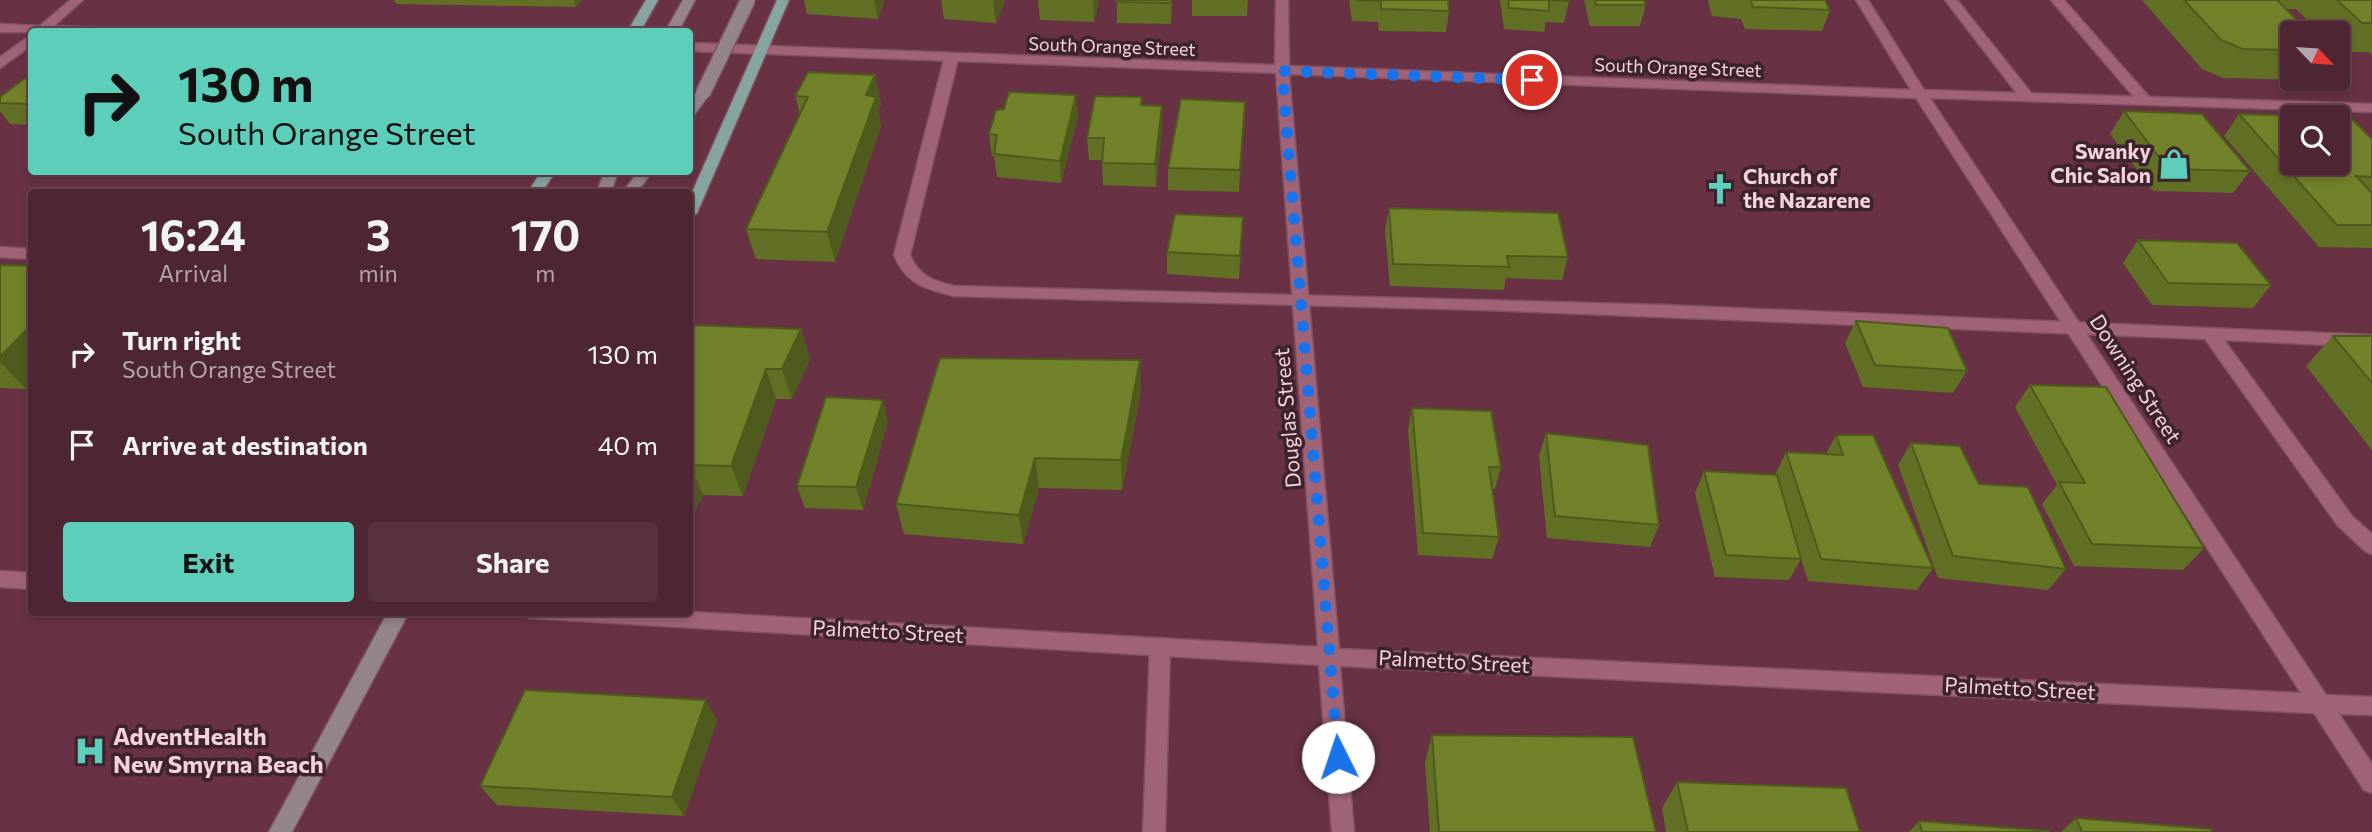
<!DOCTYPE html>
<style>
:root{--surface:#4e2533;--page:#58313f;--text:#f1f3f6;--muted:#b3a5ac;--line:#65424e;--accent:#5dceb9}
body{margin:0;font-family:Commissioner,sans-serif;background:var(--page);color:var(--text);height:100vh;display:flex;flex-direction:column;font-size:26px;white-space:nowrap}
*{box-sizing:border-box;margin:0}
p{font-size:23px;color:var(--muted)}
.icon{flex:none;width:38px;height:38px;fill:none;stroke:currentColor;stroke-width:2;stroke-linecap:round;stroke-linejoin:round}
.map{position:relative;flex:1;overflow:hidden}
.side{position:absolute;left:28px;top:189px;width:665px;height:427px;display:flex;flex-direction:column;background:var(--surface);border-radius:7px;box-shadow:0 4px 10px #0003,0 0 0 2px var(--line)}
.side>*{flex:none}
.top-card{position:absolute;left:28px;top:28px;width:665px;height:147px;border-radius:7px;box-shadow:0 4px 10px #0003,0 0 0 2px var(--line);background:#5dceb9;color:#111;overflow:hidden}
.needle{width:46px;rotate:115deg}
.fabs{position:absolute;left:2280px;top:21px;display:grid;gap:14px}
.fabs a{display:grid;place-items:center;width:70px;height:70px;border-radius:7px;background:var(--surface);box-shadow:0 4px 10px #0003,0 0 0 2px var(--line);font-size:35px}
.pin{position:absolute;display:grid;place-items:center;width:60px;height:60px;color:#fff;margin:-30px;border:4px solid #fff;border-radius:50%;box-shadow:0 2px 7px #0007}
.me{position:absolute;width:77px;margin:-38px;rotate:356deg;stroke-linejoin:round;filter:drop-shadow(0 0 5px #0008)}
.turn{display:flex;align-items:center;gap:24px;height:147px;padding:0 35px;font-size:32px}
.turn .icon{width:91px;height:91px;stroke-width:2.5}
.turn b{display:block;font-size:49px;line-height:60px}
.eta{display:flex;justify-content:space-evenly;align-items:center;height:119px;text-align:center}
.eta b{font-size:42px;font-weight:700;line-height:49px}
.action{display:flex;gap:14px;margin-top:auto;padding:14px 35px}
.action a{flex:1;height:80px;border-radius:7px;background:var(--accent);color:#111;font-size:28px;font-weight:700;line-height:80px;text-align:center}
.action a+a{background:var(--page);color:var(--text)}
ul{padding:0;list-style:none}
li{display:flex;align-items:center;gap:21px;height:91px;padding:0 35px}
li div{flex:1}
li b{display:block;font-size:26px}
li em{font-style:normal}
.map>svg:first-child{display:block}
</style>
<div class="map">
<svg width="2372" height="832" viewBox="0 0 2372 832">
<rect width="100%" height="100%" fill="#683144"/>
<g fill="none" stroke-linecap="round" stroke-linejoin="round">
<defs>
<g id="lane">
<path d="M1945,0h12l75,94v6h-10z"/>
<path d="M2051,0h13l86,98v6h-10z"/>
<path d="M951,55l7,4 -48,196c9,21 23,26 44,31l709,19 709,30v12l-148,-7 128,176 20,18v20l-7,-3 -27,-25 -133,-187 -719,-29 -532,-14c-29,-7 -48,-12 -60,-41l50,-196z"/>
<path d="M0,247l32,2v10l-32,-2z"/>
<path d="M1160,638l7,3 3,6 -5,185h-22l7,-185 3,-6z"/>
</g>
<g id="street">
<path d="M70,0h13l-29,26 63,2 6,4h-123v-8l40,2z"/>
<path d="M1276,0h12l1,66 622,24 -55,-90h12l56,90 448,14v8l-442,-14 396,597 46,2v18l-33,-1 33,50v29l-8,-3 -50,-77 -974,-47 14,166h-22l-13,-167 -790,-47 -3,-6h164l628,35 -42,-574 -586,-22v-8l585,22zM1289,74l627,24 385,595 -962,-44z"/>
<path d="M32,34v11l-32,23v-11z"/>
<path d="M0,571l32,2v16l-32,-2z"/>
</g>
<g id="secondary">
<path d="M683,0h12l-17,32h-13z"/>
<path d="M703,89l7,4 -15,21 -5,1c0,-10 1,-23 13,-26z"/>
<path d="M604,172h14l-7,20h-14z"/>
<path d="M638,172h14l-15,20h-14z"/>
<path d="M388,612h21l-117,220h-23z"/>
</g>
<g id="primary">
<path d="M646,0h12l-18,32h-13z"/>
<path d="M777,0h12l-92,213 -7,5v-21z"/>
<path d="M541,172h14l-13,20h-14z"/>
</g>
</defs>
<use href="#lane" stroke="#805263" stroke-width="3"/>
<use href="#street" stroke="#805263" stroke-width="3"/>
<use href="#secondary" stroke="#805263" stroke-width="3"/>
<use href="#primary" stroke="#805263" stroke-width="3"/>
<use href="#lane" fill="#a16477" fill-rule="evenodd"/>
<use href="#street" fill="#a16477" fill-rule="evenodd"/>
<use href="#secondary" fill="#94848c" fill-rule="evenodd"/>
<use href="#primary" fill="#86a5a1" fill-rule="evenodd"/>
<defs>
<path id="secondary-bridge" d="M703,93l45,-93"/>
</defs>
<use href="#secondary-bridge" stroke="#805263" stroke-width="17" stroke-linecap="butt"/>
<use href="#secondary-bridge" stroke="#94848c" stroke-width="14"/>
</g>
<g fill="#617024">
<path d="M394,0h188l-6,7 -180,-3z"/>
<path d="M804,0h80l-6,19 -71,-5z"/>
<path d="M941,0h64l-9,23 -52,-4z"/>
<path d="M1038,0h61l-5,22 -54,-2z"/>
<path d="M1117,0h55l-1,24 -54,-1z"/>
<path d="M1192,0h56l-1,16h-55z"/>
<path d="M1349,0h99l1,11 -3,21 -67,-1 -1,-9 -26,-1z"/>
<path d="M1500,0h68l1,1 -5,22 -18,-1 -2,10 -40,-3z"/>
<path d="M1584,0h60l2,5 -6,21h-50z"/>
<path d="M1708,0h117l5,10 -8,21 -77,-2 -4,-10 -29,-3z"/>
<path d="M2142,0h230v55l-3,-3h-28l-3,-3v-16h-17l-25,-24h-10l6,24v46h16l-1,1 -84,-2 -21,-9z"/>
<path d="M32,73v52l-22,-1 -10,-13v-14z"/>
<path d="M875,75l6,30 -3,5 3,16 -46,136 -79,-3 -10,-30 54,-115 -5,-18z"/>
<path d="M1245,102l-6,90 -71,-2v-22z"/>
<path d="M1142,105l20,23 -6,59 -53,-2 -1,-25h-13l-2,-22z"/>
<path d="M2124,111l126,60 -17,22 -80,-2 -43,-57z"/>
<path d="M2239,114l133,25v109l-53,-1 -95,-111z"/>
<path d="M1078,117l-17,66 -64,-6 -3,-21h-2l-3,-22z"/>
<path d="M1389,208l179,49 -6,23 -56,-2 -2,12 -114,-4 -5,-55z"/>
<path d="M1242,240l-3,39 -72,-5v-22z"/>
<path d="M2138,240l133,45 -18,23 -101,-3 -29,-42z"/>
<path d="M0,265l32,1v127l-5,-5 -1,1 -26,-1z"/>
<path d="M1856,321l111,50 -14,22 -90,-6 -18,-44z"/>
<path d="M690,325l111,4 9,30 -18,40h-16l-33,97 -40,-1 -11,22h-2z"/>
<path d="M2333,336h39v114l-66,-84z"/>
<path d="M2030,385l174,163 -21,22 -109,-4 -32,-62 15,-19 -42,-78z"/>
<path d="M1141,391l-19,99 -83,-2 -16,56 -119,-10 -8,-30z"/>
<path d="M1412,408l89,59 -6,22h-3l7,48 -7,22 -74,-4 -10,-125z"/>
<path d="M888,422l-25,88 -58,-2 -8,-22z"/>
<path d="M1546,433l113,92 -9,22 -103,-9 -8,-82z"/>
<path d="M1836,435l97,133 -16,22 -109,-9 -7,-22 -12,21 -74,-3 -20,-84 9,-22 71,4 11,-23 40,2z"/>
<path d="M1911,443l68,41 87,85 -18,21 -110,-12 -40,-113z"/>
<path d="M717,720l-33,96 -187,-11 -17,-19z"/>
<path d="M1432,735l224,97h-226l-5,-70z"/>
<path d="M1677,782l183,50h-194l-4,-24z"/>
<path d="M2076,818l136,14h-151z"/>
<path d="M1919,821l130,11h-140z"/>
</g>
<g fill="#4f5b1d">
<path d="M574,0h8l-6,7z"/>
<path d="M874,0h10l-6,19z"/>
<path d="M994,0h11l-9,23 -3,-22z"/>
<path d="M1093,0h6l-5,22 -1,-21z"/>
<path d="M875,75l6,30 -3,5 3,16 -46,136 -8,-30 39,-137z"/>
<path d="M1076,95l2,22 -17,66 -1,-22z"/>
<path d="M1245,102l-1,22 -5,68 1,-22z"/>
<path d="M1162,106v22l-6,59 -1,-23z"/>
<path d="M1243,217l-1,23 -3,39 1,-23z"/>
<path d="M32,324v59l-8,2 3,3 -1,1 -26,-27v-5z"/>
<path d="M801,329l9,30 -18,40 -10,-30z"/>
<path d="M1140,360l1,31 -19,99 -1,-30z"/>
<path d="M766,369l10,30 -33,97 -12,-30z"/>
<path d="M883,400l5,22 -25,88 -7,-23z"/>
<path d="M1035,458l4,30 -16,56 -4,-29z"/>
<path d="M690,465l13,30 -11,22 -2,-5z"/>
<path d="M706,700l11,20 -33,96 -12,-19z"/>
</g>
<g fill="#71822a" stroke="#4f5b1d" stroke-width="2">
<path d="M1117,0h54v3l-55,-1z"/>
<path d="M1355,0h93l1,11 -68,-2v-8z"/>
<path d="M1508,0h60l1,1 -20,-1v11l-40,-3z"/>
<path d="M1595,0h49l2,5h-50z"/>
<path d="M1750,0h75l5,10 -77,-3z"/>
<path d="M2184,0h93l33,33h-18v17l-49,-1 -22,-9z"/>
<path d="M2337,0h35v23h-10z"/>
<path d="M808,72l67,3 -9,20 10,2 -49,135 -81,-3 62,-132 -13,-1z"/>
<path d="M32,73v31l-32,-1v-6z"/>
<path d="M1009,92l67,3 -16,66 -66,-7 3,-19 -8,-1 7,-24 8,-1z"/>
<path d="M1095,96l47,1 -1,8 21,1 -7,58 -53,-1 2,-25h-17z"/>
<path d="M1181,99l64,3 -5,68 -72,-2z"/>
<path d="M2124,111l78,3 48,57 -82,-2z"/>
<path d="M2239,114l97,3h-44v46h46v-46l13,1 21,21v38l-16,-1 16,17v32h-35z"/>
<path d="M1389,208l169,5 10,44 -61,-1 2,11 -116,-3z"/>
<path d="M1175,214l68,3 -3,39 -73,-4z"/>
<path d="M2138,240l99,3 34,42 -103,-2z"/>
<path d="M0,265l32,1v58l-32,33z"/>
<path d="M1856,321l92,7 19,43 -92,-6z"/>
<path d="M690,325l111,4 -19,40h-16l-35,97 -41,-1v2z"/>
<path d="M2333,336h39v47z"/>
<path d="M940,358l200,2 -19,100 -86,-2 -16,57 -123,-11z"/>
<path d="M32,378v7h-8z"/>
<path d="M2030,385l76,2 98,161 -112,-4 -33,-62 26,1z"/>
<path d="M826,397l57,3 -27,87 -59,-1z"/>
<path d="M1412,408l79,3 10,56h-12l10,70 -76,-4z"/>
<path d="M1546,433l102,12 11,80 -104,-9z"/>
<path d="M1836,435h37l60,133 -112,-9 -35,-107 57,3z"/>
<path d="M1911,443l49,3 19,38 49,3 38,82 -113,-13z"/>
<path d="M1704,471l73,4 24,84 -75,-4z"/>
<path d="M525,690l181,10 -34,97 -192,-11z"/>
<path d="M1432,735l201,2 23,95h-217z"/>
<path d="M1677,782l169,6 14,44h-172z"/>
<path d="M2076,818l135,11 1,3h-130z"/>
<path d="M1919,821l130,10v1h-127z"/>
</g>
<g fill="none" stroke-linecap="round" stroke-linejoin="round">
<path stroke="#1a73e8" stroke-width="12" stroke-dasharray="0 21.6" d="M1338,757l-56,-686 250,9"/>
</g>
<defs>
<symbol id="shop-bare" viewBox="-9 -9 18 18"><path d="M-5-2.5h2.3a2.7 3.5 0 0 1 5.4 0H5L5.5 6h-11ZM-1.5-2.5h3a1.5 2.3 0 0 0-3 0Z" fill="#5dceb9" stroke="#3d232b" stroke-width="2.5" paint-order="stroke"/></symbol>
<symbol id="church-bare" viewBox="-9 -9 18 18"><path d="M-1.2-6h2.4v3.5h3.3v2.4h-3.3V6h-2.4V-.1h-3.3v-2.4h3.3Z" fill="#5dceb9" stroke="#3d232b" stroke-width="2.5" paint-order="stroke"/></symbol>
<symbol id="hospital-bare" viewBox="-9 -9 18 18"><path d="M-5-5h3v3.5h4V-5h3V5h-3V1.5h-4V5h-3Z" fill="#5dceb9" stroke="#3d232b" stroke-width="2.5" paint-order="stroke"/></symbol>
</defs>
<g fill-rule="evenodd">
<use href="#shop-bare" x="2152" y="142" width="44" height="44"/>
<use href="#church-bare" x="1698" y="167" width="44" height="44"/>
<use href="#hospital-bare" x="68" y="729" width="44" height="44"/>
</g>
<g text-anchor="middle" stroke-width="7" stroke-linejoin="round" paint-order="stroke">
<g font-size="18" fill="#f4d1db" stroke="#3d232b">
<text transform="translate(1112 47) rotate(2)" y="6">South Orange Street</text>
<text transform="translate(1678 68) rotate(2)" y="6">South Orange Street</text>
</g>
<g font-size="21" font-weight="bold" fill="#f4d1db" stroke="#3d232b" text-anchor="end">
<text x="2151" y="159">Swanky<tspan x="2151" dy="24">Chic Salon</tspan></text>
<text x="1743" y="184" text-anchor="start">Church of<tspan x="1743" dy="24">the Nazarene</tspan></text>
</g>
<g font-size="21" fill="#f4d1db" stroke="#3d232b">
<text transform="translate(2135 379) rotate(57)" y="7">Downing Street</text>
<text transform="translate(1288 418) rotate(-95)" y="7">Douglas Street</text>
<text transform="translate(888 632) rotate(3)" y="7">Palmetto Street</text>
<text transform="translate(1454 662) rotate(3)" y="7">Palmetto Street</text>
<text transform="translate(2020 689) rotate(3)" y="7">Palmetto Street</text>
</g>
<g font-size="24" font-weight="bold" fill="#f4d1db" stroke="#3d232b" text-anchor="start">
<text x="113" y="745">AdventHealth<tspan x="113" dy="28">New Smyrna Beach</tspan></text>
</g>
</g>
</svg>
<div class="fabs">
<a><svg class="needle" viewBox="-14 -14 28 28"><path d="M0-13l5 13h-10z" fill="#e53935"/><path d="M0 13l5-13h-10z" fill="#b3a5ac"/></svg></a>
<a><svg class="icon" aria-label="search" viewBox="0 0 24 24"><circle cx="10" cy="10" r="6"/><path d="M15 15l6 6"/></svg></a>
</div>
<div class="pin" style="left:1532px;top:80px;background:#d93025"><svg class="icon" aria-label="arrive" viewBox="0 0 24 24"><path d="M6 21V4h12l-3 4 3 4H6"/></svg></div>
<svg class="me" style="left:1338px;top:757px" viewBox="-20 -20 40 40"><circle r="19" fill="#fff"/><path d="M0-13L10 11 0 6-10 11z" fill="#1a73e8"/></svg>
<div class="top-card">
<div class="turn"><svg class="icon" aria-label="right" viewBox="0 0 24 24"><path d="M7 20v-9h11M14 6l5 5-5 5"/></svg><div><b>130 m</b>South Orange Street</div></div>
</div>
<section class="side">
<div class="eta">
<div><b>16:24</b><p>Arrival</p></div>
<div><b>3</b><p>min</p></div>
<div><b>170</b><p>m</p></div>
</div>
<ul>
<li><svg class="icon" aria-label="right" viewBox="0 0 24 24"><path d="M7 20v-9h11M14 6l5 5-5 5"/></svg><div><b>Turn right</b><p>South Orange Street</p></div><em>130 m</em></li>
<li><svg class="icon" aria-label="arrive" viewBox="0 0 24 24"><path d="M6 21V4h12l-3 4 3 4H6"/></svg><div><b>Arrive at destination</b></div><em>40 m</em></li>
</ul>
<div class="action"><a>Exit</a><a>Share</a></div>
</section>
</div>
